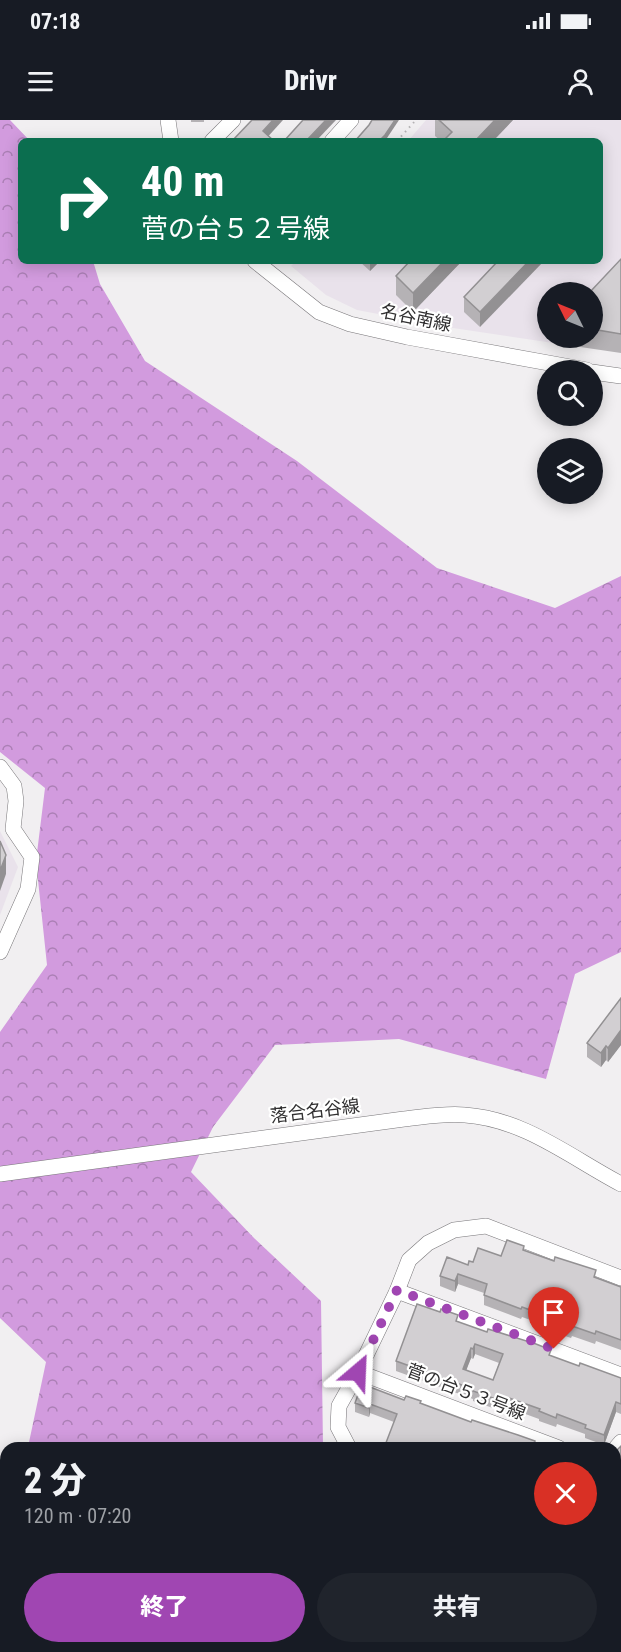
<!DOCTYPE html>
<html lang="ja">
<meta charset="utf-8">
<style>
:root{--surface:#171b24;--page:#20242c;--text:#f1f3f6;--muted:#9ea1a6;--accent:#a046b2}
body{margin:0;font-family:"Roboto Condensed","Noto Sans JP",sans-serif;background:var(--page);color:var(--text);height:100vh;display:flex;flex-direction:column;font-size:22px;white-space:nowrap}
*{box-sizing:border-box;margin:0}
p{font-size:20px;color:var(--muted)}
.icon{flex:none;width:33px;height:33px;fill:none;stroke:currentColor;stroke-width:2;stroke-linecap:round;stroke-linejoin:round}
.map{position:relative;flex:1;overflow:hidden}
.side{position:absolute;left:0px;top:1322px;width:621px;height:212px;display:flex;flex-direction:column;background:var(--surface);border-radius:18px 18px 0 0;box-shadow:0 3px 15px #0003}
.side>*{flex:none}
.top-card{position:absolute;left:18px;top:18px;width:585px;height:126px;border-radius:9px;box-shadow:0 3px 15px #0003;background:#0b6e4f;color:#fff;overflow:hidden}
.needle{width:39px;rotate:313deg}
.buttons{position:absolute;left:537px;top:162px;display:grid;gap:12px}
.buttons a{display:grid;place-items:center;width:66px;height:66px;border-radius:50%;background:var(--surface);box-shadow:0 3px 15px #0003;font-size:30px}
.pin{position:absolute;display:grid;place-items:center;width:51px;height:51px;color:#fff;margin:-62px -26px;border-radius:50% 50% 50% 0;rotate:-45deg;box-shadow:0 0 6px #0007}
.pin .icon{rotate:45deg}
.me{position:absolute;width:66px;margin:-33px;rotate:26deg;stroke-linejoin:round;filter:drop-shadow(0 0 4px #0008)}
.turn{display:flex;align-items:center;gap:21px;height:126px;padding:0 24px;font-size:27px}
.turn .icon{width:78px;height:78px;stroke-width:2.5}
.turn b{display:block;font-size:42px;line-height:51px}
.round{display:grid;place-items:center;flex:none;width:63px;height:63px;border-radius:32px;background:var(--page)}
.overview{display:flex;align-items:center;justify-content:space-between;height:102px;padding:0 24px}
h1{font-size:36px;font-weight:800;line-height:45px}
.action{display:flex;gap:12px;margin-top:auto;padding:12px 24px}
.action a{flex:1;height:69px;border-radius:36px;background:var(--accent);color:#fff;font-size:24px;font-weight:800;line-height:69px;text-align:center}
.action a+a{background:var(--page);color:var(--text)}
.status{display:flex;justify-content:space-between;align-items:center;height:42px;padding:0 30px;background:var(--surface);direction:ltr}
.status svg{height:16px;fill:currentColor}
header{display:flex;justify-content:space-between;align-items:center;height:78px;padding:0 24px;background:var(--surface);font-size:27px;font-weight:800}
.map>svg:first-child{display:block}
</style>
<div class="status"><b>07:18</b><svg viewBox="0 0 49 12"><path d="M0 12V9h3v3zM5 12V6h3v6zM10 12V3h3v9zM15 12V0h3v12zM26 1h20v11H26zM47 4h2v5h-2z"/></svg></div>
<header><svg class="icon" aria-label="menu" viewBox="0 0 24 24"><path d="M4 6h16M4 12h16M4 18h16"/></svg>Drivr<svg class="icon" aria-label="person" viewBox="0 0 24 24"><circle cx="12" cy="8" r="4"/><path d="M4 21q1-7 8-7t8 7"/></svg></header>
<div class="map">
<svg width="621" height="1532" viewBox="0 0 621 1532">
<defs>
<pattern id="forest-crowns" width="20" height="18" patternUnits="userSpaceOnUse" patternTransform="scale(1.5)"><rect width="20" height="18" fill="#d29bde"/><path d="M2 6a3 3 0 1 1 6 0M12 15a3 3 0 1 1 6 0" fill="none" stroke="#ab7fb5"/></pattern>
</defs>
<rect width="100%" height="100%" fill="#f1eff1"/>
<g fill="#e9e2eb">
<path d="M426,0h195v158l-29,14h-44v46h18l-6,6 -107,-16 -96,-18 -31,-15 -35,-29 5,-5h304v-120h-192z"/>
<path d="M0,711l18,36 -18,48z"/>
</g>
<g fill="url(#forest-crowns)">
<path d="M0,0h10l20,21h-9v120h72l7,23 45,77 152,100 140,107 118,40 66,-32v376l-46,22 -29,105 -147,-40 -124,6 -62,82 -22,45 63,66 67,63 2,146h-295l18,-85 -46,-44v-286l47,-67 -11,-104 9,-73 -45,-36z"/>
<path d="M40,1527h547l4,5h-475l-75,-3z"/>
</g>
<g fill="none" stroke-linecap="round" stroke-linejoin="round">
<defs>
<g id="minor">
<path d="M168,0l3,21"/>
<path d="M212,21l21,-21"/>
<path d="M332,21l19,-21"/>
<path d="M255,141l64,51 31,12 57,13 180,33"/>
<path d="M592,252l29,4"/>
<path d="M0,647l14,19 2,15 -3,28 19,28 -4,32 -28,63"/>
<path d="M0,1054l404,-55c20,-2 40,-6 61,-4 59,4 105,42 156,69"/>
<path d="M397,1171l224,84"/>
<path d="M358,1252l201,76"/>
<path d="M349,1328l-11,-21 1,-21 19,-34 39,-81 12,-31 19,-17 26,-13 32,-4 135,52"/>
<path d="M615,1329l6,-7"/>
<path d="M615,1415l6,-9"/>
<path d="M615,1519l6,11"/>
<path d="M0,1529l5,3"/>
</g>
</defs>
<use href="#minor" stroke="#787679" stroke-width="16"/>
<path stroke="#b3b1b3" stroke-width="2" stroke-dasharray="1.5 4.5" stroke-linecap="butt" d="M397,21l19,-21"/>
<use href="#minor" stroke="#fff" stroke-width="15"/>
</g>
<g fill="#b5b2b5" fill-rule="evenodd">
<rect x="191" y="0" width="13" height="2"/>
<path d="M435,0h78l-20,21h-52l-6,-5z"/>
<path d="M621,139v94l-61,-9v-6h32v-46z"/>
<path d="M359,141h21l-10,10z"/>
<path d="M410,141h52l-49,51 -17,-17v-19z"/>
<path d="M498,141l-18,66 -16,-15v-15z"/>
<path d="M621,878v47l-13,17 -2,-2 -5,7 -14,-10v-14z"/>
<path d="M524,1130l97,37v63l-25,-9 -1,3 -23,-8 -1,2 -15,-5v-4l-34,-12 -1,2 -37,-14v-12l-26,-9 -3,8 -15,-6v-10l33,-14z"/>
<path d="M458,1202l121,44 42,12v36l-5,-2 -12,33 -19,-7v-4l-28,-10 -1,3 -17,-6v-2l-30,-11 -2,5 -34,-12v-2l-77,-28v-10zM475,1234l24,9 -6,17 -27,-10 5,-12 2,1z"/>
<path d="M404,1280l17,4 50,18 47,13 -124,-13 -24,-9 -1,4 -14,-5v-9z"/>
<path d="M621,1454v27h-4v-10z"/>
</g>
<g fill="#939193">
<path d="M273,0h10l-19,21 -1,-10z"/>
<path d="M326,0h10l-20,21h-10z"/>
<path d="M395,0h4l-14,21h-6z"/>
<path d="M495,0h18l-20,21h-18z"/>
<path d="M370,141h10l-10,10z"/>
<path d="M444,141h18l-49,51v-19z"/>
<path d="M529,141h15l-64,66v-15z"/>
<path d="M6,735v19l-6,17v-20z"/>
<path d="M621,910v15l-13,17v-14z"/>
<path d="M606,926v14l-5,7v-14z"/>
<path d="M458,1154v10l-3,8v-11z"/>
<path d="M475,1224v10l-2,5v-10z"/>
<path d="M471,1228v10l-8,21v-10z"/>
<path d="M509,1278v10l-2,5v-10z"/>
<path d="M616,1282v10l-12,33v-10z"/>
<path d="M370,1284v9l-1,4v-9z"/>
<path d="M621,1359v10l-6,7v-10z"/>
</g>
<g fill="#d2cfd2" stroke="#939193" stroke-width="1.5" fill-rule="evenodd">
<path d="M252,0h21l-10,11 11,10h-42z"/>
<path d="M303,0h23l-20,21h-22z"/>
<path d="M372,0h23l-10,15 -6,6h-24l14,-16z"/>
<path d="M439,0h56l-20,21h-32l9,-9z"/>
<path d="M621,139v75l-29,-5v-37h-2z"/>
<path d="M410,141h34l-31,32 -17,-17z"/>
<path d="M498,141h31l-49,51 -16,-15z"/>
<path d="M0,721l6,14 -6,16z"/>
<path d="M621,878v32l-13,18 -2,-2 -5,7 -14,-10z"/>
<path d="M507,1120l17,6 -1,4 31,11 1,-4 41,13 -2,7 27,10v53l-25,-9 -1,3 -23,-8 -1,2 -15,-5 1,-3 -35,-13 -1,2 -37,-14 3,-11 -29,-10 -3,7 -15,-5 7,-19 21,8 1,-4 4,1 5,-14 23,8z"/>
<path d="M417,1184l23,8 1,-3 17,6 -2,6 31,11 1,-3 48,15 15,6 -2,5 30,11 1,-3 41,15v26l-5,-2 -12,33 -19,-7 1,-3 -29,-11 -1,4 -17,-7 1,-2 -31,-11 -2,5 -34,-12v-2l-77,-28zM475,1224l28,10 -10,26 -30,-11 8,-21 2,1z"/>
<path d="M362,1264l42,16 2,-4 15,5 -1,2 51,19 1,-2 46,15 17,6 -1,5 3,2h-153l13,-34 -27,-10 -1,4 -14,-5z"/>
<path d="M621,1326v33l-6,7v-34z"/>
<path d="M621,1454v17h-4z"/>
</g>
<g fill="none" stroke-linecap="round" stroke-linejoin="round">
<path stroke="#a046b2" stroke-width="10" stroke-dasharray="0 18" d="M358,1252l39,-82 157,59"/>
</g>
<g text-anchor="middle" stroke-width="4.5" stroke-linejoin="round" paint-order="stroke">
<g font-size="18" fill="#313031" stroke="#fff">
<text transform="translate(416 198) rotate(12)" y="6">名谷南線</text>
<text transform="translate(315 991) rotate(-7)" y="6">落合名谷線</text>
<text transform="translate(466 1272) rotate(21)" y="6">菅の台５３号線</text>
</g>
</g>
</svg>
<div class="buttons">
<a><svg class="needle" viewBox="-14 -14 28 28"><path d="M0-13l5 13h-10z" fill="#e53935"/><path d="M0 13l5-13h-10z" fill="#9ea1a6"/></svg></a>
<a><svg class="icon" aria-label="search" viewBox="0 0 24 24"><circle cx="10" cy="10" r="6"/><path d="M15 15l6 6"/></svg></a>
<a><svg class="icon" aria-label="layers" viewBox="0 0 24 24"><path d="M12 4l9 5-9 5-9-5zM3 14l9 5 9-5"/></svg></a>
</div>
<div class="pin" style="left:554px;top:1229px;background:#d93025"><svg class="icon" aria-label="arrive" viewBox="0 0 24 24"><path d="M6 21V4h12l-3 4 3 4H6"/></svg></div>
<svg class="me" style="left:358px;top:1252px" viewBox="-20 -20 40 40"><path d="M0-17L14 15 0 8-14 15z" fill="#a046b2" stroke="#fff" stroke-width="4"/></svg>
<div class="top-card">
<div class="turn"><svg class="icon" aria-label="right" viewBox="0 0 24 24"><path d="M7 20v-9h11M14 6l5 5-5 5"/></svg><div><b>40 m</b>菅の台５２号線</div></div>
</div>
<section class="side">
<div class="overview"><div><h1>2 分</h1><p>120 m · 07:20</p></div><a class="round" style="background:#d93025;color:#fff"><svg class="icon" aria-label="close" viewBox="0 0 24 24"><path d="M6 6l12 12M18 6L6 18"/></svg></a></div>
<div class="action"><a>終了</a><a>共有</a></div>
</section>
</div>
